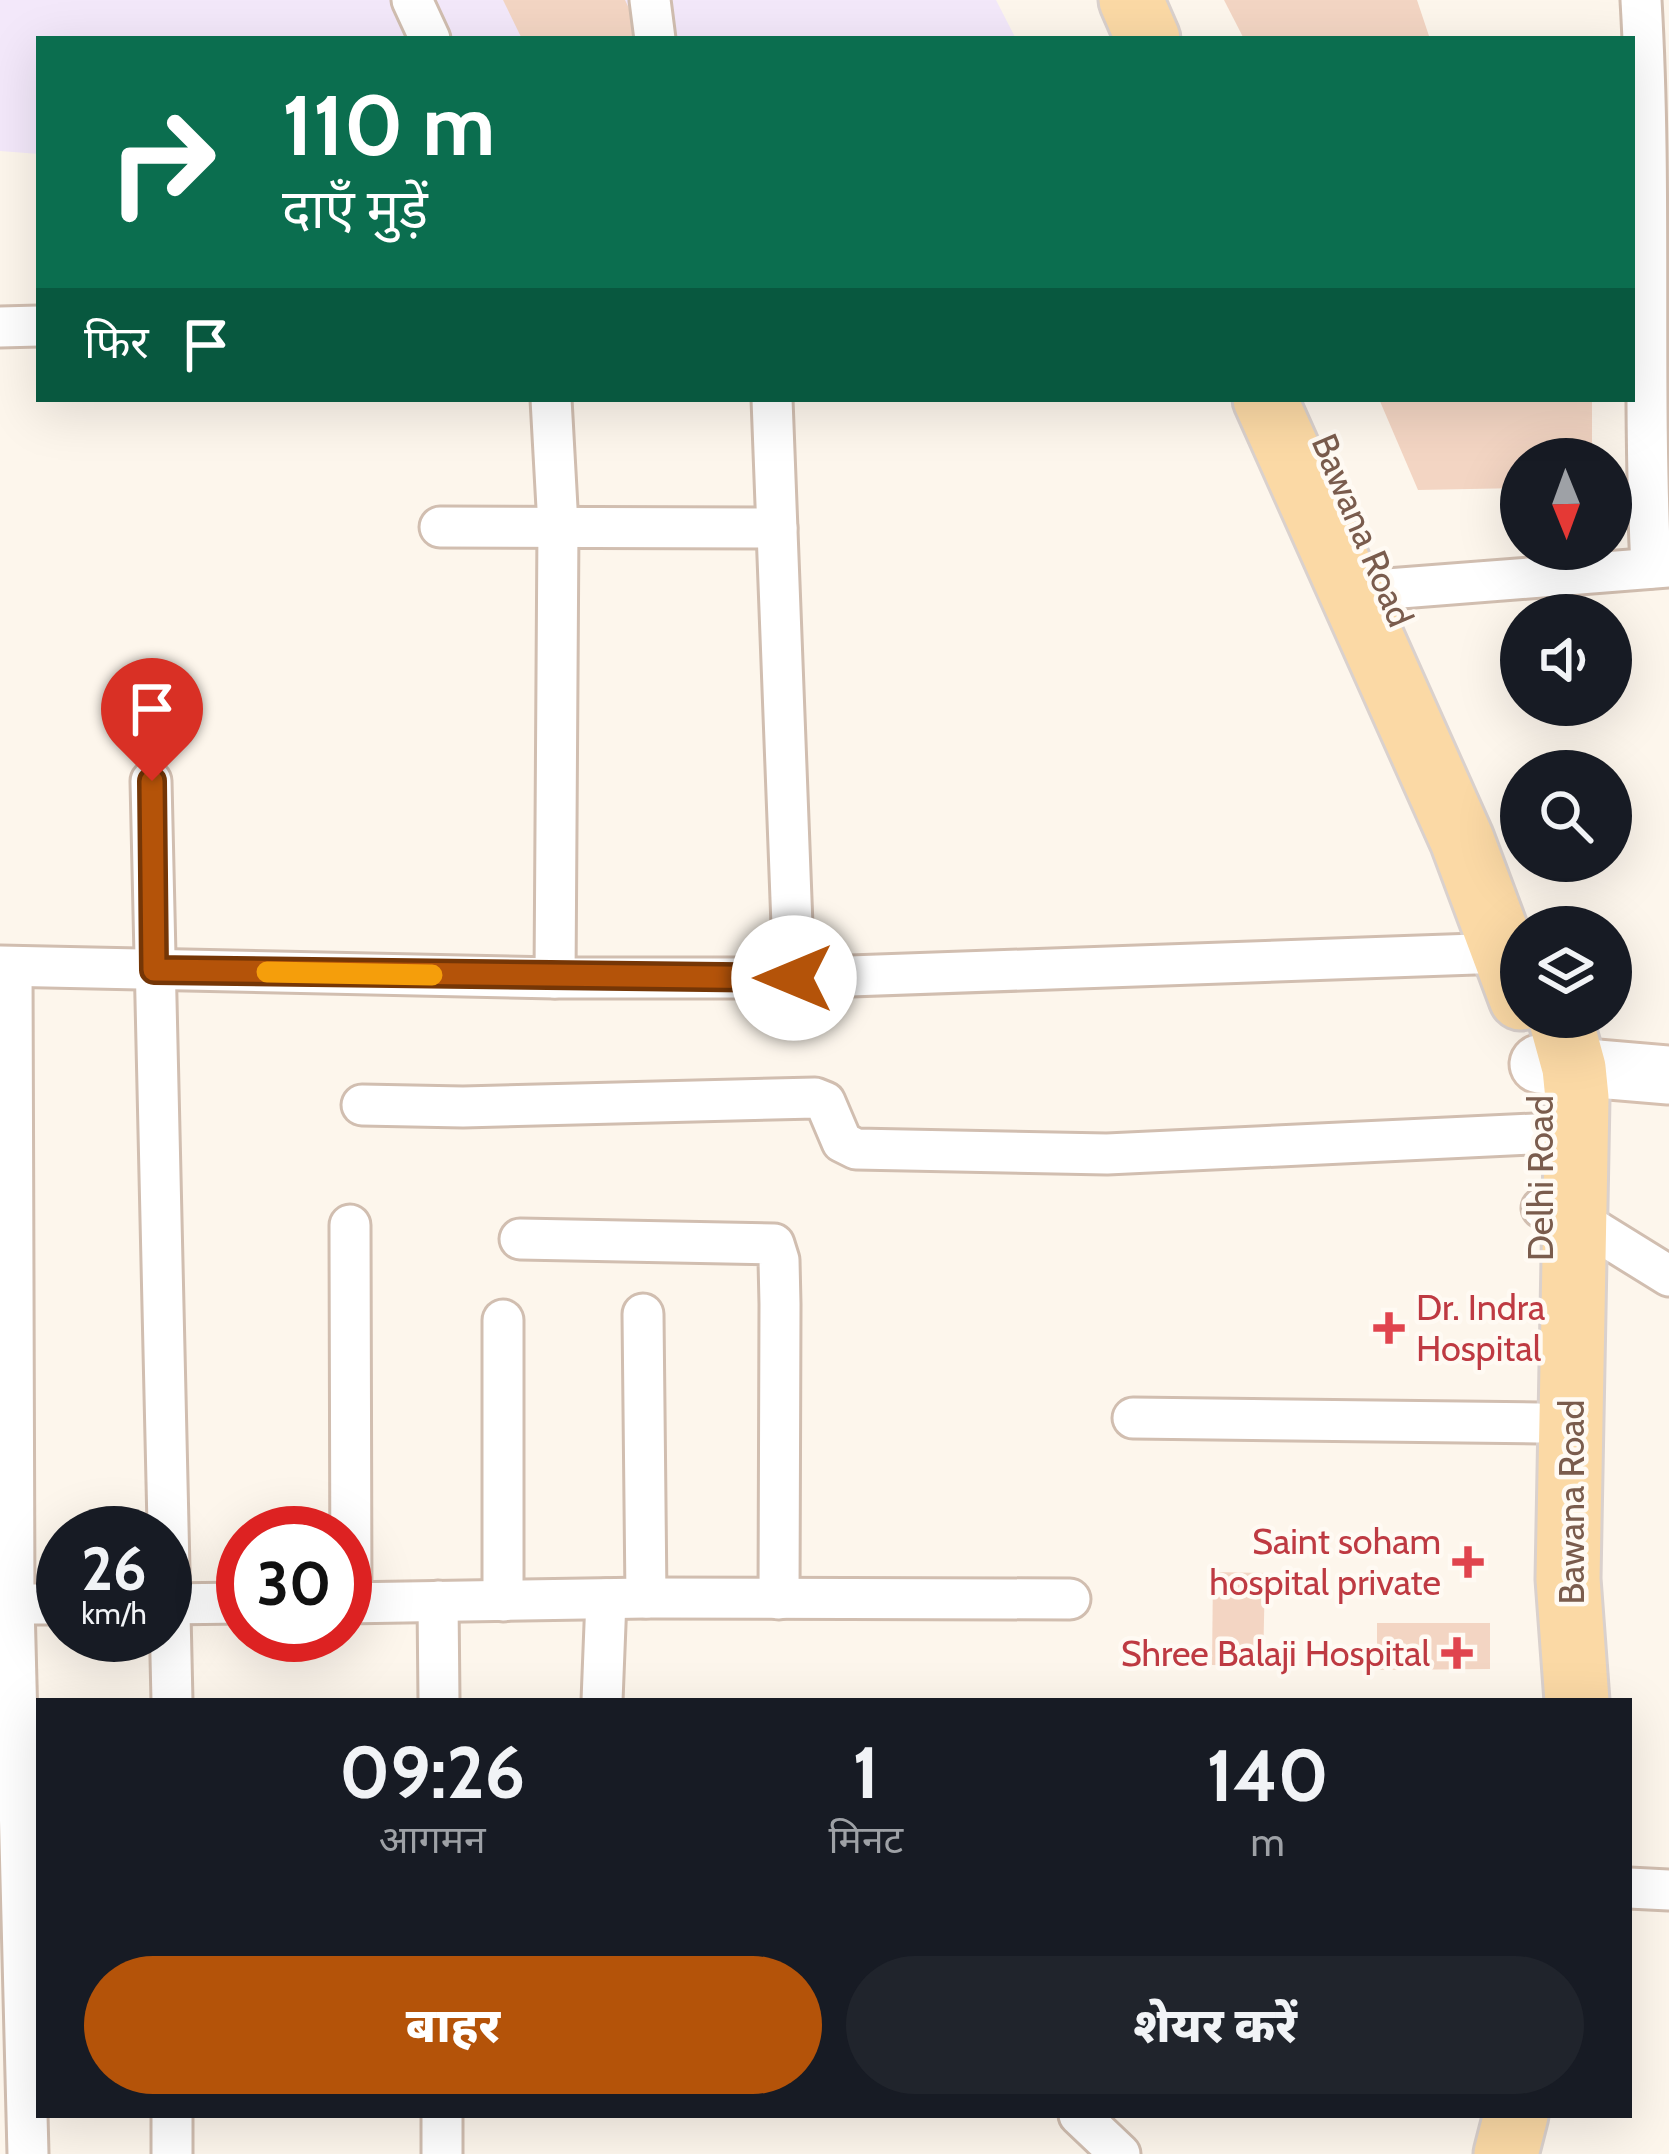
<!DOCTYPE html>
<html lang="hi">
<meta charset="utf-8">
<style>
:root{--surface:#171b24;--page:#20242c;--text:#f1f3f6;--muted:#9ea1a6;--accent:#b45309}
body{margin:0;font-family:Cabin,"Noto Sans Devanagari",sans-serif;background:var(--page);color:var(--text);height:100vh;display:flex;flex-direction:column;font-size:45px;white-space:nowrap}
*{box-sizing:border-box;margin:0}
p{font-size:39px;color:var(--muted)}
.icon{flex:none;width:66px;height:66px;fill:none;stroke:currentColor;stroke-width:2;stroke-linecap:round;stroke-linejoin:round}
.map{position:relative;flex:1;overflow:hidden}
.sheet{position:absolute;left:36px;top:1698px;width:1596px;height:420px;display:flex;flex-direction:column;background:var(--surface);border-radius:0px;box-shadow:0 12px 48px #0002}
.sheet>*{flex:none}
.guide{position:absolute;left:36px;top:36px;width:1599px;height:366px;border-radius:0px;box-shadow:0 12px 48px #0002;background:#0b6e4f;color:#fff;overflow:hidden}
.needle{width:78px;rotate:179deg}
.buttons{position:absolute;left:1500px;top:438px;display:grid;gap:24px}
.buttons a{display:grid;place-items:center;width:132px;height:132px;border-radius:50%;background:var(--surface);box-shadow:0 12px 48px #0002;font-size:60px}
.speed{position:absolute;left:36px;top:1506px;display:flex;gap:24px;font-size:60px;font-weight:700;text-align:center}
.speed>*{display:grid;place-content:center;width:156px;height:156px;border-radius:50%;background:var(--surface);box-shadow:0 12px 48px #0002;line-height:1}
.speed small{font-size:30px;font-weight:400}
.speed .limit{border:18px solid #d22;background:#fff;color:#111}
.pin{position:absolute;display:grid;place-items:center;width:102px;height:102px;color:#fff;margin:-123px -51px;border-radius:50% 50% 50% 0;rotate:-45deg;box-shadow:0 0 12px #0007}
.pin .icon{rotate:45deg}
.me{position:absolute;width:132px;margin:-66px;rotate:270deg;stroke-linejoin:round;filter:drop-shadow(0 0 9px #0008)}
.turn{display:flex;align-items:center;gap:42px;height:252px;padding:0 48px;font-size:54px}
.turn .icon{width:156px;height:156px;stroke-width:2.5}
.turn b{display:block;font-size:84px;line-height:102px}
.then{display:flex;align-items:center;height:114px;padding:0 48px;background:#0003;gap:24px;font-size:45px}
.eta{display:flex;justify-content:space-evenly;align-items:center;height:204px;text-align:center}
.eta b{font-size:72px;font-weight:800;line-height:84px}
.cta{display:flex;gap:24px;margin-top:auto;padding:24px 48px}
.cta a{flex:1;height:138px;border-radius:72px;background:var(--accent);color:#fff;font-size:48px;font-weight:800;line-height:138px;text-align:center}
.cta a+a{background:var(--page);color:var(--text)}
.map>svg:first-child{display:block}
</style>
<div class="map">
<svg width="1669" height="2154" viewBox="0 0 1669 2154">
<rect width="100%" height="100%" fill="#fdf6ec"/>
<path fill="#f3e8fa" d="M0,0h996l20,39h-977v115l-39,-3z"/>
<g fill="#f3d5c3">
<path d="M503,0h122l19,39h-122z"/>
<path d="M1224,0h193l13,39h-186z"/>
<path d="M1379,399h213v60h-71v29l-103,2z"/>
<path d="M1213,1572l52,1 -2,93 -51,-1z"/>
<path d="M1377,1623h113v46l-113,1z"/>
</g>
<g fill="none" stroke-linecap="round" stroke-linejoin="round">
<defs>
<g id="minor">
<path d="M412,0l18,39"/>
<path d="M650,0l5,39"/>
<path d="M1641,0c11,189 1,379 10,568"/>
<path d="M0,327l39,-1"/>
<path d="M551,399l7,127 -3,452"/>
<path d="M772,399l22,579"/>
<path d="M440,527l337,1"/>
<path d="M1356,604l32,-15 281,-22"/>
<path d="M151,781l21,920"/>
<path d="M0,966l555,12h239l710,-25"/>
<path d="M12,967l2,637 14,550"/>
<path d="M362,1105l101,2 352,-9 10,4 17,40 14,7 251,5 469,-22"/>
<path d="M1542,1208l32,9 95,59"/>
<path d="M350,1225l1,378"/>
<path d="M520,1239l254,5 5,16 1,44 -1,295"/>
<path d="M643,1314l3,284"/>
<path d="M1133,1418l405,5"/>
<path d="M438,1601l1,100"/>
<path d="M503,1601v-281"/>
<path d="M345,1603l301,-5 424,1"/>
<path d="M0,1604h63"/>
<path d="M165,1604l78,-1"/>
<path d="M602,1701l4,-102"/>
<path d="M1629,1888l40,2"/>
<path d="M172,2115v39"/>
<path d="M1079,2115l41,39"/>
<path d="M442,2154v-39"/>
</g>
<path id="secondary" d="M1539,1064l130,11"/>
<g id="primary">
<path d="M1131,0l17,39"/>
<path d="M1265,399l197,441 59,158"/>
<path d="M1560,1017l14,51 3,30 -9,481 9,122"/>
<path d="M1506,2154l10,-39"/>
</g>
</defs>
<use href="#minor" stroke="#d1beb0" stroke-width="45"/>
<use href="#secondary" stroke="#d6c0b0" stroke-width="63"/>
<use href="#primary" stroke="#dad1cd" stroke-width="69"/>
<use href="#minor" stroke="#fff" stroke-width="39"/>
<use href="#secondary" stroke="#fff" stroke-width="57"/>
<use href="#primary" stroke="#fbd9a5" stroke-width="63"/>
</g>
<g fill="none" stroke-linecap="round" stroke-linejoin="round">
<defs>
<path id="route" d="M152,781l2,189 640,8"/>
</defs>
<use href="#route" stroke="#753606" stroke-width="30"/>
<use href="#route" stroke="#b45309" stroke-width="21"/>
<path stroke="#f59e0b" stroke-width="21" d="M267,972l165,3"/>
</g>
<g fill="#e0444e" stroke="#fffaf3" stroke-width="4.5">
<path d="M1383 1310h12v12h12v12h-12v12h-12v-12h-12v-12h12z"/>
<path d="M1462 1544h12v12h12v12h-12v12h-12v-12h-12v-12h12z"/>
<path d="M1451 1635h12v12h12v12h-12v12h-12v-12h-12v-12h12z"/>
</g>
<g text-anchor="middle" stroke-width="9" stroke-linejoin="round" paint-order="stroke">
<g font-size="36" fill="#7a5c4d" stroke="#fffaf3">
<text transform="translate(1363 530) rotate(67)" y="13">Bawana Road</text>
<text transform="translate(1540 1178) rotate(-90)" y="13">Delhi Road</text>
<text transform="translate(1571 1502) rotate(-90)" y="13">Bawana Road</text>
</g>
<g font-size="36" fill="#be3a42" stroke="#fffaf3" text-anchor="end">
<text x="1416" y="1320" text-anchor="start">Dr. Indra<tspan x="1416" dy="41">Hospital</tspan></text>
<text x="1441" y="1554">Saint soham<tspan x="1441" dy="41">hospital private</tspan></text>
<text x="1430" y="1666">Shree Balaji Hospital</text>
</g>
</g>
</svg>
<div class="buttons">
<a><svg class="needle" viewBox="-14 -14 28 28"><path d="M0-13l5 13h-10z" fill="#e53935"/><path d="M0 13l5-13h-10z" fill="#9ea1a6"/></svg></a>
<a><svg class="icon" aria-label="sound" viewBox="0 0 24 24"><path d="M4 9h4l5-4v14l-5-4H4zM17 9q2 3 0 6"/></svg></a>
<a><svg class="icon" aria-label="search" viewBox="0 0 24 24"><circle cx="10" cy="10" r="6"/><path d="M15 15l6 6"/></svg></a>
<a><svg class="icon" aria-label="layers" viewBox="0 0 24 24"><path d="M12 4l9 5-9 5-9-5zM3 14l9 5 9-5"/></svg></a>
</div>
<div class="speed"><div>26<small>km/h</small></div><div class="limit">30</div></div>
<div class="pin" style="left:152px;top:781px;background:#d93025"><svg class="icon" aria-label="arrive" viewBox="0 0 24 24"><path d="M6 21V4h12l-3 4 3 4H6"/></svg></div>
<svg class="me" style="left:794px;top:978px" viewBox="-20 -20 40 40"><circle r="19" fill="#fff"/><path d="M0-13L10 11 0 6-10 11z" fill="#b45309"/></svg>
<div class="guide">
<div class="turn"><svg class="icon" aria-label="right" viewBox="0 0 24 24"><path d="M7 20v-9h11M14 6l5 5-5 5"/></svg><div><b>110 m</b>दाएँ मुड़ें</div></div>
<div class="then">फिर<svg class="icon" aria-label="arrive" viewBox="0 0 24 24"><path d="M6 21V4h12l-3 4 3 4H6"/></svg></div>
</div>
<section class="sheet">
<div class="eta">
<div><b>09:26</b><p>आगमन</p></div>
<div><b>1</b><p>मिनट</p></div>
<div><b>140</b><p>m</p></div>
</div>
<div class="cta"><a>बाहर</a><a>शेयर करें</a></div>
</section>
</div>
